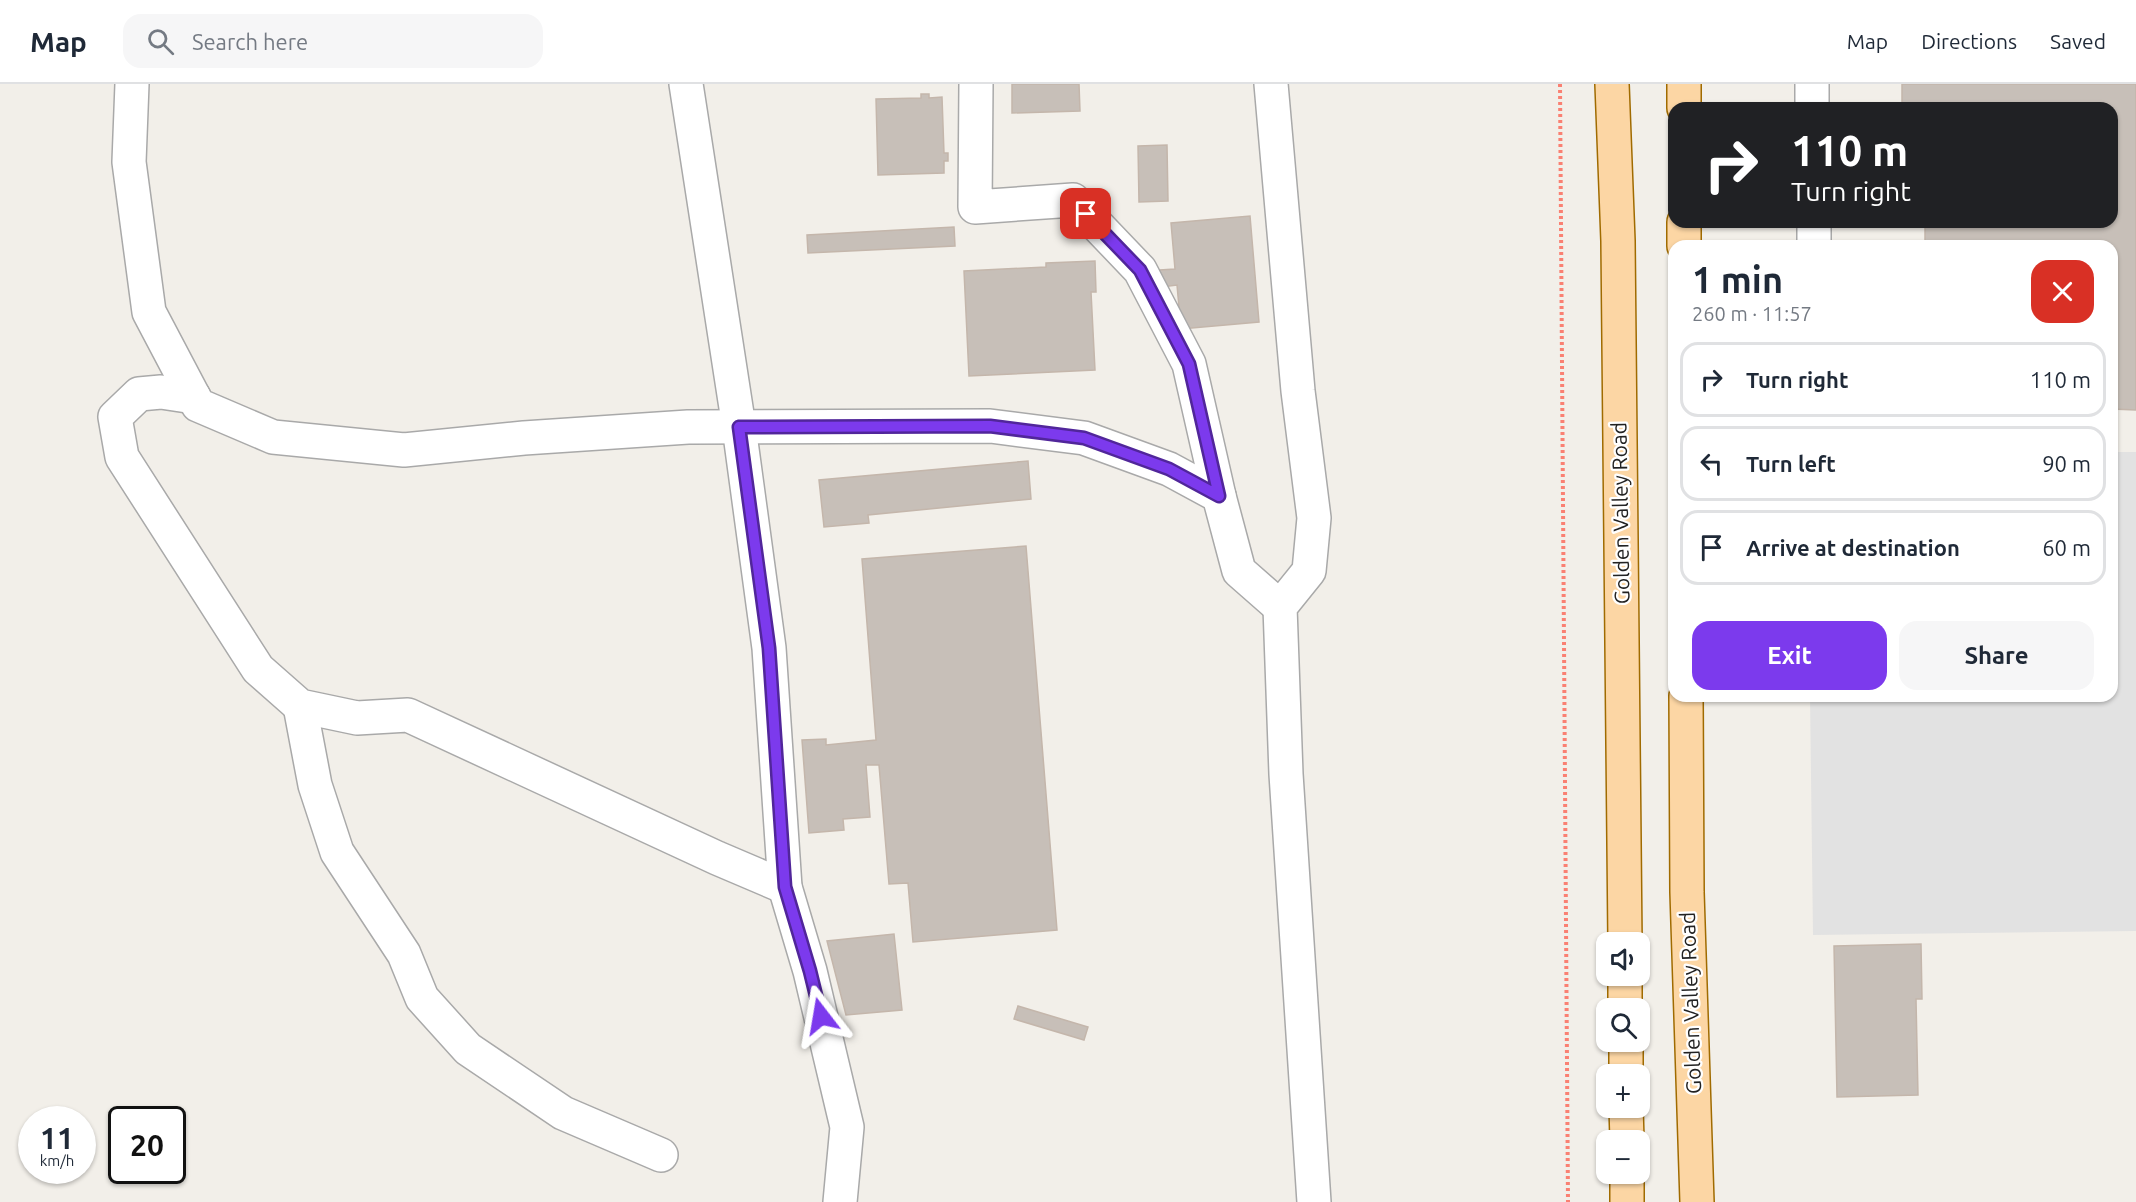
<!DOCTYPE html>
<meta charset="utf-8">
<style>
:root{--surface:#fff;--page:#f6f6f7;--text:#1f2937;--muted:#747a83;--line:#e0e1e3;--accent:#7c3aed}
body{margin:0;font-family:Ubuntu,sans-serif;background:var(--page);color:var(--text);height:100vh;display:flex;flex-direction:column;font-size:22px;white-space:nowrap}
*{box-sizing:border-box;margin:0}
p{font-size:20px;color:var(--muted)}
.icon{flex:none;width:33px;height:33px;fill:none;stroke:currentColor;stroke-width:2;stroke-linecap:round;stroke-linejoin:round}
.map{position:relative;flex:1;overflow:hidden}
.details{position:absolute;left:1668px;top:156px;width:450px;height:462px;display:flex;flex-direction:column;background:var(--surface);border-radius:18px;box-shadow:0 2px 4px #0004}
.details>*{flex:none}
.banner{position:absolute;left:1668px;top:18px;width:450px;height:126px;border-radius:18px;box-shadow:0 2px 4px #0004;background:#202124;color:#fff;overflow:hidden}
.buttons{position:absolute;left:1596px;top:848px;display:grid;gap:12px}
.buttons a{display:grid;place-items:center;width:54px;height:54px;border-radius:12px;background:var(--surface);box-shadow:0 2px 4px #0004;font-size:30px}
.speed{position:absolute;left:18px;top:1022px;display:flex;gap:12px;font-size:30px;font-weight:700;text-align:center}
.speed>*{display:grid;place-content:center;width:78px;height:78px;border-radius:50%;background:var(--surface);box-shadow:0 2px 4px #0004;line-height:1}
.speed small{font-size:15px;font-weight:400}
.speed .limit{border:3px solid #111;border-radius:9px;background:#fff;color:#111}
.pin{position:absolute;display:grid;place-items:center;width:51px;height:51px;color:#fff;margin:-26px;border-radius:12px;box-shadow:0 3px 9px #0006}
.me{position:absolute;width:66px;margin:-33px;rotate:346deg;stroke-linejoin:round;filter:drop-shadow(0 0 4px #0008)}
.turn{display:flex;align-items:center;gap:21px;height:126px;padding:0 24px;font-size:27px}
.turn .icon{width:78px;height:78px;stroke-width:2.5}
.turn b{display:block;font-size:42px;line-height:51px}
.round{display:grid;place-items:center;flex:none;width:63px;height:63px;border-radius:18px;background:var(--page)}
.summary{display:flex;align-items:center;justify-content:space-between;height:102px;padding:0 24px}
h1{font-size:36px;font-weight:700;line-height:45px}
.cta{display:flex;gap:12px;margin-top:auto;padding:12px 24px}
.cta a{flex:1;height:69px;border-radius:18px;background:var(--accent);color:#fff;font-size:24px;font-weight:700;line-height:69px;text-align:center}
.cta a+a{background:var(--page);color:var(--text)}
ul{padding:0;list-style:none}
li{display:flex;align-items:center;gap:18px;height:75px;margin:0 12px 9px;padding:0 12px;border:3px solid var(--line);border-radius:18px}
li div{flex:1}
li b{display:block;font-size:22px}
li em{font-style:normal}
header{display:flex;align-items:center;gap:36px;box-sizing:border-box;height:84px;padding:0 30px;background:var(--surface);border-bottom:2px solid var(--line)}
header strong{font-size:28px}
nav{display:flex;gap:33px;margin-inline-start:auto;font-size:21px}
.search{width:420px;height:54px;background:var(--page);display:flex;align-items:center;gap:15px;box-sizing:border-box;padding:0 21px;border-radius:18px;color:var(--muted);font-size:22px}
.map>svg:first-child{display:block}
</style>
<header>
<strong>Map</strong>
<div class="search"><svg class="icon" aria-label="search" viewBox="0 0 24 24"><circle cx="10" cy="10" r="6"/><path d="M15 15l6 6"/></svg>Search here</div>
<nav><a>Map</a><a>Directions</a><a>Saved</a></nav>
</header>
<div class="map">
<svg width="2136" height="1118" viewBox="0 0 2136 1118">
<rect width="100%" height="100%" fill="#f2efe9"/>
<path fill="#e2e2e2" d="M2112,368h24v479l-323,4 -3,-239h302z"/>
<g fill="#c7bfb8" stroke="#c4b6ab" stroke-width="1.5">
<path d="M1012,0h67l1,27 -68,2z"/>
<path d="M1902,0h234v326l-24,-1v-163h-187v-24h187v-114h-210z"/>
<path d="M921,10h8v4l13,-1 2,56h4v8h-4v12l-66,2 -2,-76 45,-1z"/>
<path d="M1167,61l1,56 -29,1 -1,-56z"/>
<path d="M1250,132l9,106 -78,7 -4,-44 -15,2 -2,-17 15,-1 -4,-46z"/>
<path d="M954,143l1,19 -147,7 -1,-18z"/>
<path d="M1095,177l1,31h-5l4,78 -126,6 -5,-105 82,-4v-4z"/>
<path d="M1028,377l3,38 -163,16 1,8 -45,4 -5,-47z"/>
<path d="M1026,462l31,384 -144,12 -5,-59 -19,1 -10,-119h-13l4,52 -27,2 1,11 -35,3 -7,-93 24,-1v6l50,-5 -14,-181z"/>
<path d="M894,850l8,76 -56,5 -19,-74z"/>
<path d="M1921,860l1,55h-6l2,96 -81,2 -3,-151z"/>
<path d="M1018,922l70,21 -4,13 -70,-21z"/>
</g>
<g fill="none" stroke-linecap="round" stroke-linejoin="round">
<defs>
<g id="minor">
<path d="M132,0l-3,78 20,150 49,93 75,32 131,13 120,-12 164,-11 302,-1 94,12 85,31 50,27 20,75 41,36"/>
<path d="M686,0l53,343 30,221 16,239 25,84 37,156 -7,75"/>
<path d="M976,0l-1,123 98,-7 67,70 49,94 30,132"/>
<path d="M1271,0l27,307 16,127 -5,53 -29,36 6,167 28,428"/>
<path d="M1812,0v24"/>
<path d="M1814,138v24"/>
<path d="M194,313l-33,-5 -22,2 -24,23 7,40 136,212 42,37 57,12 51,-3 309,143 68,29"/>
<path d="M300,622l15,79 22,67 67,102 18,44 46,51 95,64 98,42"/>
</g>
<g id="major">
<path d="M1612,0l6,157 7,701"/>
<path d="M1684,24v-24"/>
<path d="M1684,162v-24"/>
<path d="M1686,612l1,196 10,310"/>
<path d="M1625,891v33"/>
<path d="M1626,957v33"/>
<path d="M1626,1023l1,33"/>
<path d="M1627,1089v29"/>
</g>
</defs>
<use href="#minor" stroke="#a9a9a9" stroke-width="36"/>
<use href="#major" stroke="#a06b00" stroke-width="36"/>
<path stroke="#fa8072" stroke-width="4" stroke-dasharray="3 3" stroke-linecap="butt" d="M1560,0l8,1118"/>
<use href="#minor" stroke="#fff" stroke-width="33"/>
<use href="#major" stroke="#fcd6a4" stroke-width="33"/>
</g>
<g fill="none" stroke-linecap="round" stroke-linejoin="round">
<defs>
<path id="route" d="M821,932l-11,-45 -25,-84 -16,-239 -30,-221 251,-1 94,12 85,31 50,27 -30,-132 -49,-94 -54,-56"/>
</defs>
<use href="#route" stroke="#51269a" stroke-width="15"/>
<use href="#route" stroke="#7c3aed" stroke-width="10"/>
</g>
<g text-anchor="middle" stroke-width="4.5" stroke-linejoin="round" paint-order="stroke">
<g font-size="21" fill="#222" stroke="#fff">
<text transform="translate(1621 429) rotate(-91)" y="7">Golden Valley Road</text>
<text transform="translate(1691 919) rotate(-92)" y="7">Golden Valley Road</text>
</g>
</g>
</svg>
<div class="buttons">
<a><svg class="icon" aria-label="sound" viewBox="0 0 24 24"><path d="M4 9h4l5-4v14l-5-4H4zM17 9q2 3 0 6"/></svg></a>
<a><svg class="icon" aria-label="search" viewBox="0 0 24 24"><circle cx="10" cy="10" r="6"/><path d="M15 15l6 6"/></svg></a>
<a>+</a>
<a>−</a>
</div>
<div class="speed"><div>11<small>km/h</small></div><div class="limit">20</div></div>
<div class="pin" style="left:1086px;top:130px;background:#d93025"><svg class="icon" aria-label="arrive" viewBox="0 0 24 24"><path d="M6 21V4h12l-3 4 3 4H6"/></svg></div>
<svg class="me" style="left:821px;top:932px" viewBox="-20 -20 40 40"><path d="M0-17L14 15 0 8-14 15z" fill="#7c3aed" stroke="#fff" stroke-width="4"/></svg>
<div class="banner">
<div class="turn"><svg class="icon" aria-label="right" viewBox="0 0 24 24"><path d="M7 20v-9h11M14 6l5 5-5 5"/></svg><div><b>110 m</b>Turn right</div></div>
</div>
<section class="details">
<div class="summary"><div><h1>1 min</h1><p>260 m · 11:57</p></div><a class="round" style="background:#d93025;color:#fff"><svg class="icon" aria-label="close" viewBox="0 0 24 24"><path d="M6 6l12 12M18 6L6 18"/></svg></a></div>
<ul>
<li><svg class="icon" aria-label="right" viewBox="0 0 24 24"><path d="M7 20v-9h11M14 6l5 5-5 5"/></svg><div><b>Turn right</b></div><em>110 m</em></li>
<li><svg class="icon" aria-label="left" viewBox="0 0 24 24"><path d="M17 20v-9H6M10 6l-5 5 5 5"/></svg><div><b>Turn left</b></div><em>90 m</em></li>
<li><svg class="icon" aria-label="arrive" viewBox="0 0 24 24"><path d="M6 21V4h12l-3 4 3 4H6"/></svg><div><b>Arrive at destination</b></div><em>60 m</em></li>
</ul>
<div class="cta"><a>Exit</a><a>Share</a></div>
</section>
</div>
